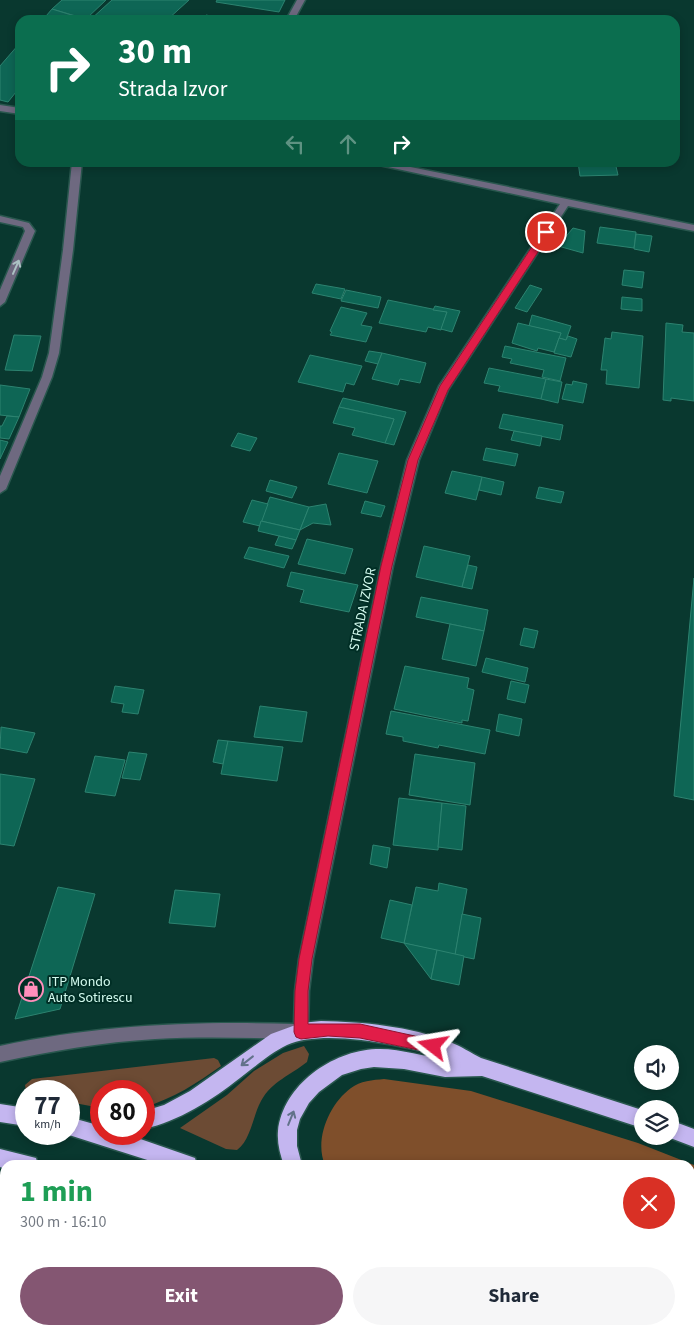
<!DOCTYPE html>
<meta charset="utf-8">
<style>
:root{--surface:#fff;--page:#f6f6f7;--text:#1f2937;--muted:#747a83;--accent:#845672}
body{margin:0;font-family:"Source Sans 3",sans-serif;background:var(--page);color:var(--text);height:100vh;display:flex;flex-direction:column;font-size:19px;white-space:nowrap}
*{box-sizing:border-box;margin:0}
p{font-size:16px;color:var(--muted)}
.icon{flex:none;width:28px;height:28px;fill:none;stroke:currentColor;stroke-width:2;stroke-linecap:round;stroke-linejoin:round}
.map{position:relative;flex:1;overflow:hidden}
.side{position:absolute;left:0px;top:1160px;width:695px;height:175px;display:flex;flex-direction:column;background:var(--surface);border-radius:15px 15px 0 0;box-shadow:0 2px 8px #0003}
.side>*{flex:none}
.banner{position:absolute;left:15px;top:15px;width:665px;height:152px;border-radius:15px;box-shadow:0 2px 8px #0003;background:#0b6e4f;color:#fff;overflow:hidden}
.controls{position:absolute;left:634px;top:1045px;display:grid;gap:10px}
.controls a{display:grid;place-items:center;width:45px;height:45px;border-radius:50%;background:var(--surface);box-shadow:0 2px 8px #0003;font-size:25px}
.speed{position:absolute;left:15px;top:1080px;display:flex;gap:10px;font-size:25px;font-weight:700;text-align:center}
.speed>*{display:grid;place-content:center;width:65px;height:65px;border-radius:50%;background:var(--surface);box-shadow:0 2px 8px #0003;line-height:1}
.speed small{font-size:12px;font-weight:400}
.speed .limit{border:8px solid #d22;background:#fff;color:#111}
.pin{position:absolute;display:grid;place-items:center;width:42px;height:42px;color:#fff;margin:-21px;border:2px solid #fff;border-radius:50%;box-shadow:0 1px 5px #0007}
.me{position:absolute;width:55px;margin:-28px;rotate:284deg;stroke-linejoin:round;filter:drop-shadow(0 0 4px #0008)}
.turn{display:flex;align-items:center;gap:18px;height:105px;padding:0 20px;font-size:22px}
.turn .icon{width:65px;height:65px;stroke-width:2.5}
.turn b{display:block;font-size:35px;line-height:42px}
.lanes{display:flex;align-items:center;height:48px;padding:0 20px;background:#0003;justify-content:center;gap:25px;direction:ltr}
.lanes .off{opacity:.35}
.round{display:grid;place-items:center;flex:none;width:52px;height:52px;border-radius:26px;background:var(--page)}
.overview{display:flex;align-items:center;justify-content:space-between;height:85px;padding:0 20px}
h1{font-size:30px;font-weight:700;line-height:38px;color:#1e9e55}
.button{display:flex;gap:10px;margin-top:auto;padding:10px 20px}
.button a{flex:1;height:58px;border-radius:30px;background:var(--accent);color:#fff;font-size:20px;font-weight:700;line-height:58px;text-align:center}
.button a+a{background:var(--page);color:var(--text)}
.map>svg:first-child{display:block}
</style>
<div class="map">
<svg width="694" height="1335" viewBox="0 0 694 1335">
<rect width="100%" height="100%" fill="#09382f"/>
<g fill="#6c4b34">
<path d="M304,1046l5,8 -2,8c-16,13 -35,19 -46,39 -8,14 -10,39 -24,49l-11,-1 -46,-21 47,-33 27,-24 29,-18z"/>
<path d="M214,1058l4,2 3,6c-24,17 -48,33 -77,41v-16h-43v17l-32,-6v-11h-43l-1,-6 7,-6z"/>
<path d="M305,1330h59l-7,5h-51z"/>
</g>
<path fill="#7f4f2b" d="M384,1079l87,12 167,52 56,22v170l-13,-5h9v-165h-365c-11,-25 4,-61 26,-77 9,-7 22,-8 33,-9z"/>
<g fill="#0e6655" stroke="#2d8370">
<path d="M62,0h44l-20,19 -34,-10z"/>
<path d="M112,0h77l-22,20h-77z"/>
<path d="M217,0h68l-6,12 -63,-10z"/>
<path d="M52,9l32,10 -37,1 2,-3 -3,-1z"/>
<path d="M206,15l24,5h-27z"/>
<path d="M19,44l1,43 -12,15 -8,-2v-34z"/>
<path d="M578,162h37l3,13 -38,1z"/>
<path d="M600,227l36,5 -2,16 -37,-5z"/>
<path d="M573,228l12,3 -2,22 -25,-7z"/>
<path d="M636,234l16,2 -3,16 -15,-3z"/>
<path d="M624,270l20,2 -2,16 -20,-3z"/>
<path d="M316,284l29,5 -4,10 -29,-6z"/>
<path d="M530,285l12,4 -15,23 -12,-4z"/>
<path d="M346,290l35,7 -3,11 -37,-7z"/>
<path d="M622,297l20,2v12l-21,-2z"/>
<path d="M388,300l59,12 -6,18 -13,-3 -2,5 -47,-9z"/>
<path d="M435,306l25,5 -8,21 -11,-3 6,-17 -14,-2z"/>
<path d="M341,307l26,6 -6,12 11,2 -6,15 -36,-7 2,-3 -2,-1z"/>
<path d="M532,315l39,11 -5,14 -7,-2 2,-5 -32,-7z"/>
<path d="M518,323l43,10 -7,19 -16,-4 -1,3 -25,-8z"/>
<path d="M666,323l17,2 -1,7 12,1v68l-23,-3v3l-8,-1z"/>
<path d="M612,332l31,4 -4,52 -33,-4 1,-14h-6l4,-32 6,1z"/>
<path d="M14,335l27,1 -9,35 -27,-1z"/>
<path d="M568,336l9,3 -6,18 -17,-4 5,-15 7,2z"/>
<path d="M505,346l61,12 -6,23 -18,-4 2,-7 -34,-7 2,-4 -10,-2z"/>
<path d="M369,351l13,2 -4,11 -13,-3z"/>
<path d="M382,353l44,10 -6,20 -20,-4 -2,6 -26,-6z"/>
<path d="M310,355l52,11 -8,19 -8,-2 -3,9 -45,-10z"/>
<path d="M489,368l57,11 -5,20 -43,-8 2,-5 -16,-3z"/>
<path d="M546,379l16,3 -4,21 -17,-4z"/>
<path d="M573,381l14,3 -4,19 -21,-4 4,-15 6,1z"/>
<path d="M0,385l30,4 -11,28 -19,-2z"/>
<path d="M343,398l63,14 -12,33 -9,-2 9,-24 -55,-12z"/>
<path d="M339,407l55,12 -9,24 -33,-8 3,-7 -22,-5z"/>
<path d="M503,414l60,11 -3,15 -61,-12z"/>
<path d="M7,416l12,1 -10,22 -9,-1v-12h2z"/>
<path d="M514,431l28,5 -2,10 -29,-6z"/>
<path d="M238,433l19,5 -7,13 -19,-5z"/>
<path d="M0,440l8,2 -8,17z"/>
<path d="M486,448l32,6 -3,12 -32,-6z"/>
<path d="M339,453l39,8 -11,32 -39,-9z"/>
<path d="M452,471l30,6 -6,23 -31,-7z"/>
<path d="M482,477l22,5 -3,13 -22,-5z"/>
<path d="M270,480l27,7 -5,11 -26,-7z"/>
<path d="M539,487l25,5 -3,11 -25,-5z"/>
<path d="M270,497l39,10 -9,23 -39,-9z"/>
<path d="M252,500l16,4 -8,22 -17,-4z"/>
<path d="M365,501l20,5 -4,11 -20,-4z"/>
<path d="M326,504l5,21 -18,-2 -13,7 9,-23z"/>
<path d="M261,521l39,9 -4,10 -38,-9z"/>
<path d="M279,536l17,4 -4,9 -17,-4z"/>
<path d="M307,539l46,10 -8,25 -47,-10z"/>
<path d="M424,546l46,10 -8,31 -46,-10z"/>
<path d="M249,547l40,9 -5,12 -40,-10z"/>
<path d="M468,565l9,2 -5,22 -10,-2z"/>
<path d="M291,572l67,13 -9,27 -49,-10 4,-12 -17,-4z"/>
<path d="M694,578v222l-20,-4z"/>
<path d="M421,597l67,13 -4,21 -68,-14z"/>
<path d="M450,624l34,7 -8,35 -34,-7z"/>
<path d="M524,628l14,3 -4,17 -14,-3z"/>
<path d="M486,658l42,10 -3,14 -43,-10z"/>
<path d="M405,666l64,12 -2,10 7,2 -6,31 -6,-1v3l-68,-14z"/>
<path d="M511,681l18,4 -4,18 -18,-4z"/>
<path d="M115,686l29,4 -6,24 -16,-2 2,-8 -13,-2z"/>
<path d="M260,706l47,6 -5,30 -48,-5z"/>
<path d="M391,711l99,19 -5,24 -46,-9 -1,3 -35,-7v-4l-17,-3z"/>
<path d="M499,714l23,5 -3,17 -23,-5z"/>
<path d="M1,727l34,6 -8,20 -27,-5z"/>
<path d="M218,740l10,1 -5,23 -10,-2z"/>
<path d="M228,741l55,6 -6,34 -56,-7z"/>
<path d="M129,752l18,2 -7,26 -18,-2z"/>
<path d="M415,754l60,9 -5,42 -61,-10z"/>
<path d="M95,756l30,4 -10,36 -30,-4z"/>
<path d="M0,774l35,5 -21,67 -14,-2z"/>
<path d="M399,798l43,5 -4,47 -45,-5z"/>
<path d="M442,803l24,3 -4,44 -24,-3z"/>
<path d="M373,845l17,3 -3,20 -17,-4z"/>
<path d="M439,883l28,6 -12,66 -51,-12 12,-56 22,4z"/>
<path d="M58,887l37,7 -35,115 -45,10z"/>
<path d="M175,890l45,4 -5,33 -46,-4z"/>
<path d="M390,900l22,5 -8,38 -23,-5z"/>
<path d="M462,914l19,4 -7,41 -19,-4z"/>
<path d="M404,943l33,7 -6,29z"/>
<path d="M437,950l27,6 -5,29 -28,-6z"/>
<path d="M0,1222l5,1v86l-5,-1z"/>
<path d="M0,1308l5,1v21h20l-2,5h-23z"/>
<path d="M45,1330h10l23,5h-35z"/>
</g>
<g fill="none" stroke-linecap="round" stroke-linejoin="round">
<defs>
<g id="minor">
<path d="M297,0h8l-11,20h-8z"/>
<path d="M0,105l20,3v6l-20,-3z"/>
<path d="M72,162h10l-9,88 -14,103 -7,24 -46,112 -6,4v-17l42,-99 7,-24 14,-103z"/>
<path d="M365,162h21l308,63v6l-126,-25 -120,184 -29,70 -26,106 -80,393 -4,32 -1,41 -2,5 -5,2c-49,-1 -97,-3 -146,0 -52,3 -104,12 -155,23v-16c100,-21 192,-25 294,-22l1,-33 4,-32 82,-393 26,-106 32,-74 121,-182z"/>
<path d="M0,216l29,7 6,8 -30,71 -5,4v-16l25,-59 -2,-4 -23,-5z"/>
<path d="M232,1330h16l-1,5h-16z"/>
</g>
<g id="highway">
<path d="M321,1021c43,1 88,5 129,21 11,4 21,11 31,16l161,52v18l-160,-52 -37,1 -41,-8 -30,-2 -13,2 -19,6 -23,17 -10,11 -9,16 -3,11v16l5,19h-18c-4,-11 -7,-22 -6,-34 5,-46 54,-80 98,-82 24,-1 47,8 71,10 -38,-13 -122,-31 -160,-14 -17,8 -32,22 -47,33 -28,22 -61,43 -96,51v-18l20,-6 26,-14 81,-57 30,-11z"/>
<path d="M0,1104l26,4v18l-26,-4z"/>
<path d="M69,1117l32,9v8h25l69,24 2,7h-34l-94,-30 -4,-1h4z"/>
<path d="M670,1120l24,9v18l-29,-11h5z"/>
<path d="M0,1149l36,9 2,7h-33v4l-5,-2z"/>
<path d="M278,1330h20l1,5h-20z"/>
<path d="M466,1330h30l2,5h-30z"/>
<path d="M578,1330h30l2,5h-30z"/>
</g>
</defs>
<use href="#minor" stroke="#29574e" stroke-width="3"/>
<use href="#highway" stroke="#29574e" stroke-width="3"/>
<path stroke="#669187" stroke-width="4" stroke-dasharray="1 4.5" stroke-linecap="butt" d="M0,1208l5,1"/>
<use href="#minor" fill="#6e6980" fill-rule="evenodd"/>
<use href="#highway" fill="#c4b6f0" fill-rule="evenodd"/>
</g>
<defs><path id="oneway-shaft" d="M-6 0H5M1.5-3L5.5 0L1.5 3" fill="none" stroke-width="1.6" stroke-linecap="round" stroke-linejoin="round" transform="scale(1.25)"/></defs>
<use stroke="#abc1c3" href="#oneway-shaft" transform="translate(16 267) rotate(-66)"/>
<g stroke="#62728a">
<use href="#oneway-shaft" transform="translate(247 1061) rotate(142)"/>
<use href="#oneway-shaft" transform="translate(291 1118) rotate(-68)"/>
</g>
<path fill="#e11d48" stroke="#92132f" d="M546,229l5,3 -103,158 -30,70 -26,106 -80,393 -4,32v33h52l73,16 5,2 2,4 -2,5 -5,2 -73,-15 -32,-2 -27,3 -5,-2 -2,-5 1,-41 4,-32 82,-393 27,-106 32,-74 103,-156z"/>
<defs>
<symbol id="shop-ring" viewBox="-11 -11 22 22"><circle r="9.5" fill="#002e25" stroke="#ff8ebb" stroke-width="1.5"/><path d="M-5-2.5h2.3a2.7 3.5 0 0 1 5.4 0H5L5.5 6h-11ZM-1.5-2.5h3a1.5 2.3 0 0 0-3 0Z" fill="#ff8ebb"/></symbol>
</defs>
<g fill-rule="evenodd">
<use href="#shop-ring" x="17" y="975" width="28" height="28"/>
</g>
<g text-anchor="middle" stroke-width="4" stroke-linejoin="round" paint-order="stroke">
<g font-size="14" fill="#d3fbef" stroke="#002e25">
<text transform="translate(362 609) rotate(-78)" y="5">STRADA IZVOR</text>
</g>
<g font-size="14" fill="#d3fbef" stroke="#002e25" text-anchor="start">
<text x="48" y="986">ITP Mondo<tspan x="48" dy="16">Auto Sotirescu</tspan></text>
</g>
</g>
</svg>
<div class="controls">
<a><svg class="icon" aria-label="sound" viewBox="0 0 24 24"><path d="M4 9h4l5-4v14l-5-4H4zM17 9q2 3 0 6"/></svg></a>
<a><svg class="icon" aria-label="layers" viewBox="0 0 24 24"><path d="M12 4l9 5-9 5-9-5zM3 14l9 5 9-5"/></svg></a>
</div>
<div class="speed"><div>77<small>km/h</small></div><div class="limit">80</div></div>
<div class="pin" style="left:546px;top:232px;background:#d93025"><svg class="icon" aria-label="arrive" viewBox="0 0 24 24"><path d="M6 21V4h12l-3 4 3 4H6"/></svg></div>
<svg class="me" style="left:433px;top:1046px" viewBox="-20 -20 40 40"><path d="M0-17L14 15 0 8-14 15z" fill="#e11d48" stroke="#fff" stroke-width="4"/></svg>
<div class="banner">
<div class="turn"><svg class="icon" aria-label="right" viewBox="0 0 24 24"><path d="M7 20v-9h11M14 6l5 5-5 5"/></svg><div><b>30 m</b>Strada Izvor</div></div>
<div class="lanes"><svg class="icon off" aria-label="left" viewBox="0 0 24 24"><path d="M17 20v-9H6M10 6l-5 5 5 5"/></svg><svg class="icon off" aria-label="ahead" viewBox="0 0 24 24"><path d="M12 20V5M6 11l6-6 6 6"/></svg><svg class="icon" aria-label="right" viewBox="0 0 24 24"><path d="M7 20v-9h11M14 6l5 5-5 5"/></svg></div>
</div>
<section class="side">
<div class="overview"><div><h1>1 min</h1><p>300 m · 16:10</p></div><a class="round" style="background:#d93025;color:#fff"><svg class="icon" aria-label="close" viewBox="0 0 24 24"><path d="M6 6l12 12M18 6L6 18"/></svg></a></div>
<div class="button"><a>Exit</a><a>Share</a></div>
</section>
</div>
